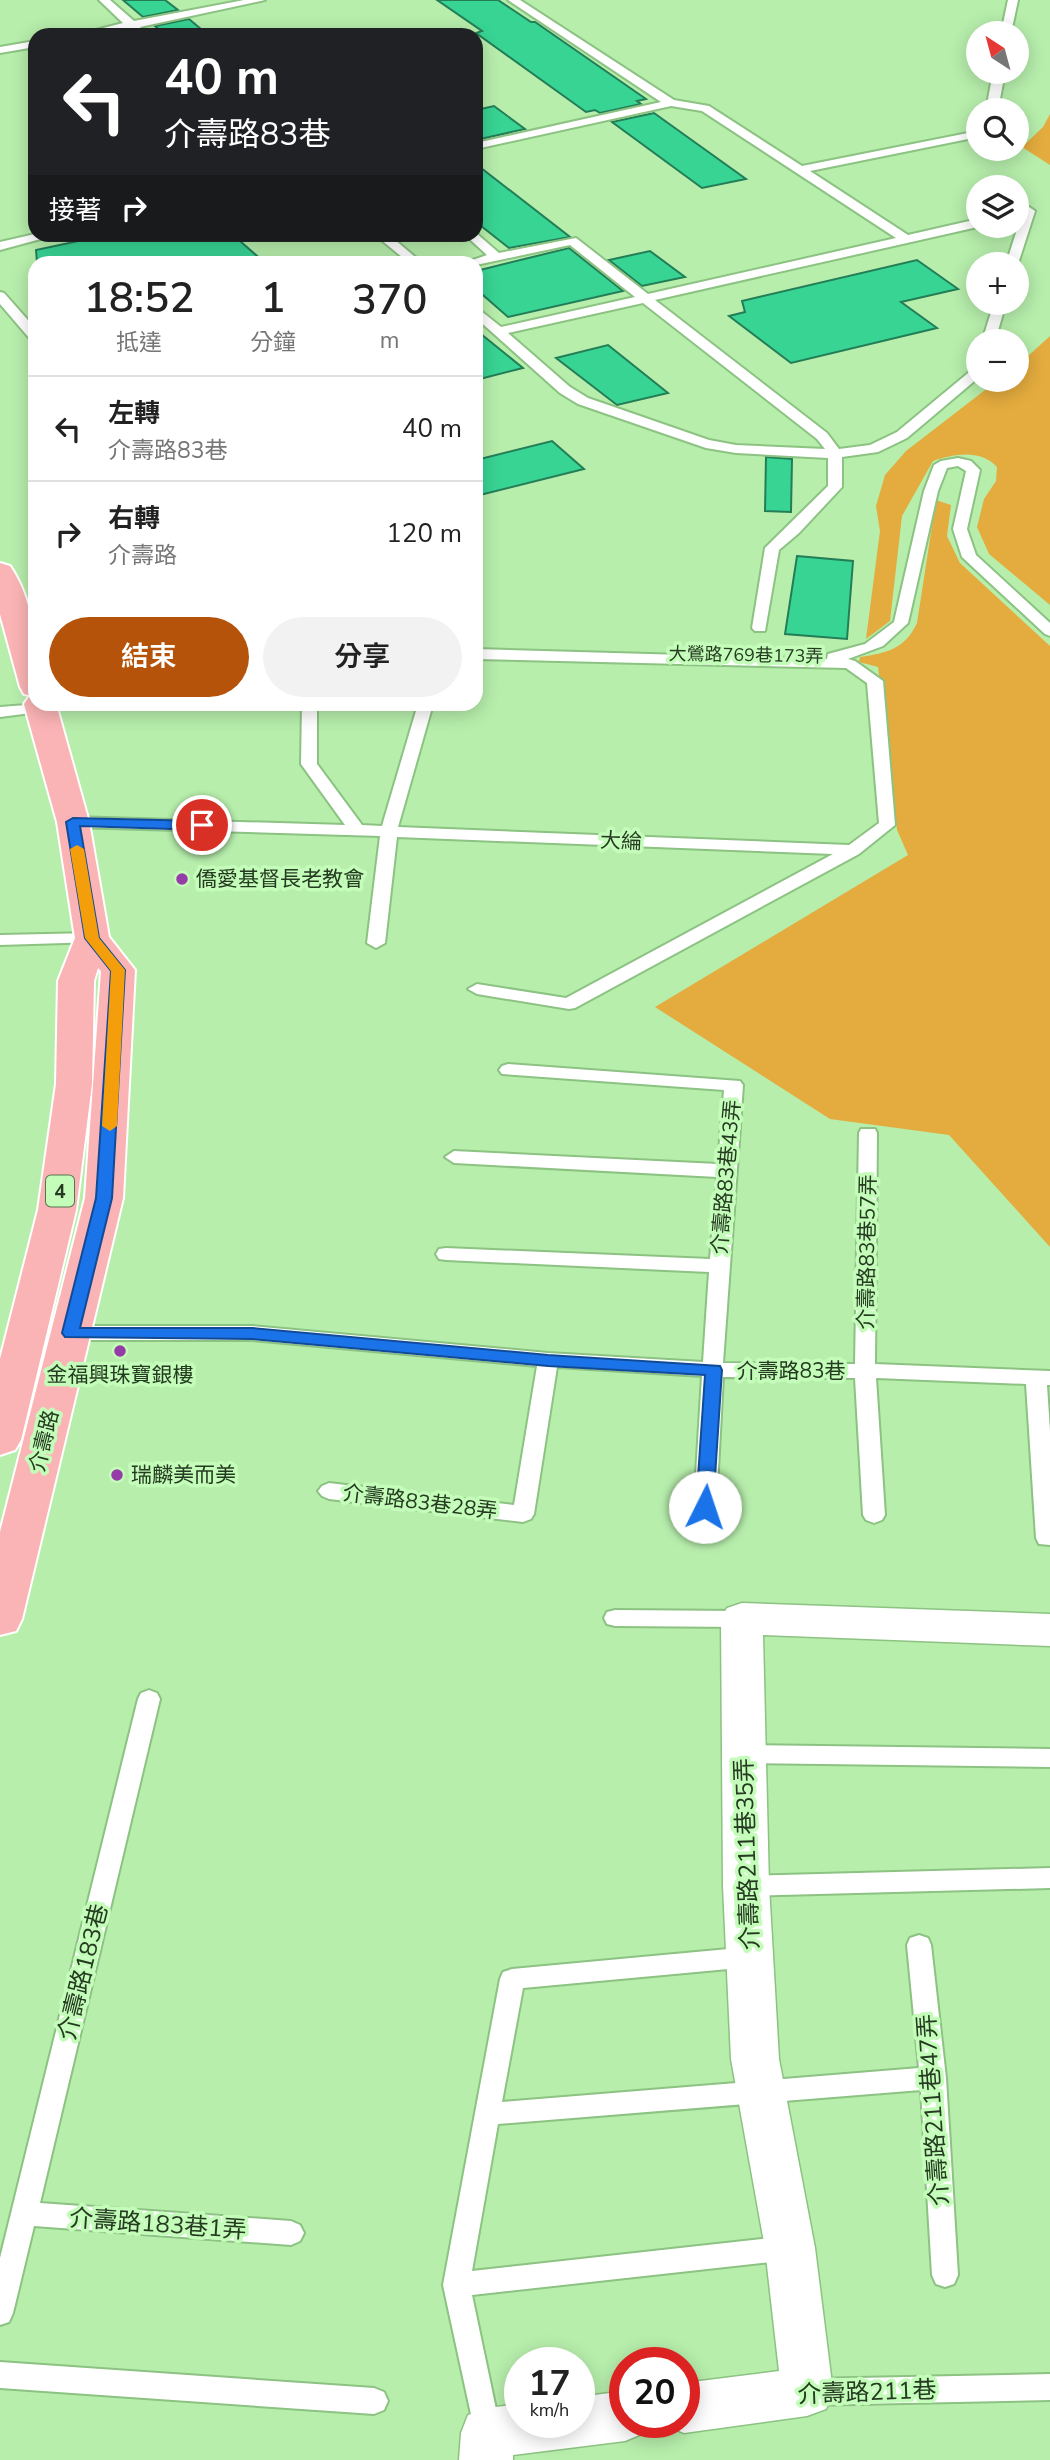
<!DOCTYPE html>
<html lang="zh-TW">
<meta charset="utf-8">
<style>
:root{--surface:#fff;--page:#f2f2f2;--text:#222;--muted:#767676;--line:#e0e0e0;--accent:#b45309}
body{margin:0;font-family:"Nunito Sans","Noto Sans TC",sans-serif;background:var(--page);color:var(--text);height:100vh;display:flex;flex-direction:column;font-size:26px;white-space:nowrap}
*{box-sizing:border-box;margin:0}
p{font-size:23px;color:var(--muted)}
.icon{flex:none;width:38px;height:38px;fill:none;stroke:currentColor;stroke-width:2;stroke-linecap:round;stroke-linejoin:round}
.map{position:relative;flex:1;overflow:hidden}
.sheet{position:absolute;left:28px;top:256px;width:455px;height:455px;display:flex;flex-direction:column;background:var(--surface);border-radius:21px;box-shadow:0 4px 18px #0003}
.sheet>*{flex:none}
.top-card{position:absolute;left:28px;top:28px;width:455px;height:214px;border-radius:21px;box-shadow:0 4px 18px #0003;background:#202124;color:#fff;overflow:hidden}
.needle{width:46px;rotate:324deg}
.fabs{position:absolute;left:966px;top:21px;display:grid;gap:14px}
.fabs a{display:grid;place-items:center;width:63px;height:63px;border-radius:50%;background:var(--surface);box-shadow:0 4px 18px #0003;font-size:35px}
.speed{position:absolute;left:504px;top:2347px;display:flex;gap:14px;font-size:35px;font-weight:700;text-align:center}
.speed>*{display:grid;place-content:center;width:91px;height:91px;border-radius:50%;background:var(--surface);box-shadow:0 4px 18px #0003;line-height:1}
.speed small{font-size:18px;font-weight:400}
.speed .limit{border:10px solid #d22;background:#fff;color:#111}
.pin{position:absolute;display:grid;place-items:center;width:60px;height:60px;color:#fff;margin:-30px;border:4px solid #fff;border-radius:50%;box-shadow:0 2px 7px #0007}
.me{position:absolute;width:77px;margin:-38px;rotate:4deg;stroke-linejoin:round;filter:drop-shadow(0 0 5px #0008)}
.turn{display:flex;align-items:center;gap:24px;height:147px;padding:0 21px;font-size:32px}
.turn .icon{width:91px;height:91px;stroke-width:2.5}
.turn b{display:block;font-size:49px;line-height:60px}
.then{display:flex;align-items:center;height:66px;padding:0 21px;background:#0003;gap:14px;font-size:26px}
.eta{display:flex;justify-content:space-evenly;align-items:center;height:119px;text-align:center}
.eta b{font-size:42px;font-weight:600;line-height:49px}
.action{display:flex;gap:14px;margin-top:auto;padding:14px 21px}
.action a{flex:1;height:80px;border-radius:42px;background:var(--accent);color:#fff;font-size:28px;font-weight:600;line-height:80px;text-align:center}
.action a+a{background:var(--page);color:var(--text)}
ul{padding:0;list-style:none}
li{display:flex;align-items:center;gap:21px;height:105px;padding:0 21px;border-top:2px solid var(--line)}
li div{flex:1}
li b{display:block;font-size:26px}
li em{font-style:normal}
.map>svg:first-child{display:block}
</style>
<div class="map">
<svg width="1050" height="2460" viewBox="0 0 1050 2460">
<rect width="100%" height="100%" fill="#b7eeac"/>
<g fill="#e4ac3e">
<path d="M1050,114v51l-28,-18 21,-20z"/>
<path d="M1050,336v269l-61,-51 -12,-27 7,-28 12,-18 1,-14c-17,-18 -42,-13 -64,-6l-31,55 -12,105 -24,18 14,-108 -4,-25 9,-31 21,-24 92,-71h19v-14z"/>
<path d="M936,500l15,5 -4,31 13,27 90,83v601l-101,-112 -119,-16 -175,-112 253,-152 -11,-25 -19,-163 -19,-5 1,-5c27,-4 45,-8 57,-34z"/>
</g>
<g fill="#38d494" stroke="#237e57" stroke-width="2">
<path d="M123,0h42l13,10 -35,7z"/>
<path d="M437,0h61l33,22h4l111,77 -9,2 4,3 -41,9 -5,-3 -9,2 -110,-79 6,-2z"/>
<path d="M189,19l19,16h-43l-10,-9z"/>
<path d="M494,106l31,23 -49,11v-30z"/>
<path d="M654,113l92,66 -44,9 -90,-66z"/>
<path d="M476,164l94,73 -61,11 -33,-26z"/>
<path d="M111,234h121l32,28h-227l-1,-12z"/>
<path d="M569,248l54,43 -115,26 -32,-28v-18z"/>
<path d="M650,251l35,26 -43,9 -33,-26z"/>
<path d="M917,260l41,29 -57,13 36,26 -146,35 -62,-47 16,-4 -3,-11z"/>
<path d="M476,330l47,38 -47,12z"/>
<path d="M608,345l60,48 -51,12 -61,-47z"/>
<path d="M552,441l32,28 -108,27v-36z"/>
<path d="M766,457l26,2 -1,53 -26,-1z"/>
<path d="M797,556l56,5 -6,78 -62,-5z"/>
</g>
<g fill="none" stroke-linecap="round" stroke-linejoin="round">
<defs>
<g id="service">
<path d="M99,0h11l24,21 110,-21h21l-125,27 2,3 -5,3 -8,-4 -31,6h-22l47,-12z"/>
<path d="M508,0h12l154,100 35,6 93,60 176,-35v6l-168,34 98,64 70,-16v7h4l-327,74 172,133 12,16 31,-4 27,-13 76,-63 5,-1v10l-71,60 -29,14 -36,5v30l-43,46 -20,17 -14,81h-10l-3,-3 13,-80 63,-62v-28l-92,-5 -30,-5 -128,-44 -18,-11 -84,-75v-11l25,20 134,-30 -65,-52 -94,20v-3h-9l20,-7 -23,-21 12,-1 23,20 77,-15 72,56 248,-56 -194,-127 -31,-5 -195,43v-6l185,-41zM643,303l174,136 8,10 -89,-4 -27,-5 -121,-42 -18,-11 -62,-54z"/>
<path d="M1008,0h10l-7,33h-10z"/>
<path d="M35,41v6l-35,6v-6z"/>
<path d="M993,72h12l-7,38h-12z"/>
<path d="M1029,207l6,4 -17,53 -1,2 -11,-2 15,-47 -4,1v-8z"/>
<path d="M35,234h24l-59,16v-8z"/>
<path d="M374,234h14l33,28h-13z"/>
<path d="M0,292l4,1 31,35v12l-5,-1 -30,-35z"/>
<path d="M994,303h12l-11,38h-13z"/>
<path d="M958,458l13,3 9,9 -13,59 9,26 74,68v13l-5,-2 -83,-77 -9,-28 13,-58 -8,-5 -11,2 -9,23 -30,132 -25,23 -35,13 7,2 28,20 12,144 -36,29 -284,154 -6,1 -92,-15 -9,-5 9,-5 89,14 267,-144 -436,-17 -12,106 -9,5 -9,-5 13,-107 -307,-9 -8,-5 8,-5 272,8 -44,-61 1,-60h15v60l45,61 20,1 36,-122h15l-35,123 451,18 30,-22 -12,-140 -21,-15 -370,-9v-10l351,10 1,-5 37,-10 29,-22 30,-131 10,-26 7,-4z"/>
<path d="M39,704l8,1 2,3 -2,3 -47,6v-10z"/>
<path d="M92,933l9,5 -3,4 -98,3v-10z"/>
<path d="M508,1064l232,17 3,4 -20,278 132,1 4,-231 2,-4h14l2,4 -2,231 175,7v14h-3l3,46v114l-11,-1 -3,-6 -10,-154 -150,-6 9,137 -3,5 -8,3 -8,-3 -3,-5 -8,-137 -132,-1 -7,130 -4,5 -7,3 -7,-3 -4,-5 8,-131 -145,-9 -23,147 -3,5 -8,3 -194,-23 -7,-3 -4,-5 4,-5 7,-3 185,22 23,-139 -285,-26h-182l-7,-2 -3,-5 3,-5 7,-2h182l296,27 155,9 6,-90 -263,-12 -7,-1 -3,-5 3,-5 7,-1 264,11 7,-82 -263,-14 -9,-6 9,-6 264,13 6,-74 -222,-16 -3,-4 3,-4z"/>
<path d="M615,1610l127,1 8,2 3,6 -3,6 -8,2 -127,-1 -8,-2 -3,-6 3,-6z"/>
<path d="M149,1690l8,3 3,6 -120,504 251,18 9,4 4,8 -4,8 -9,4 -257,-19 -21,87 -4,9 -9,3v-67l138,-559 3,-6z"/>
<path d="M744,1745l306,4v18l-306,-4 -8,-3 -3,-6 3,-6z"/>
<path d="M1050,1868v20l-304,8 -8,-3 -4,-7 4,-7 8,-3z"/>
<path d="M919,1935l9,3 3,7 15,133 12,197 -4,9 -9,3 -9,-3 -4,-9 -11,-185 -423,34 -26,147 317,-35 9,4 4,8 -4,8 -9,4 -317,35 29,138 -4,9 -10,4 -10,-4 -34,-157 57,-306 3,-7 9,-3 238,-22 9,3 3,7 -3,7 -9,3 -227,21 -21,114 417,-34 -12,-123 3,-7z"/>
<path d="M0,2362l374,26 10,4 4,9 -4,9 -10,4 -374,-26z"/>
<path d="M1050,2374v26l-243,5 -10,-4 -4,-9 4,-9 10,-4z"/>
</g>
<g id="minor">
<path d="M742,1603l308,11v32l-287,-11 6,251 10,173 36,189 18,144 -7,17 -19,7 -123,17 -19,-8 -1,-3h20v-39l95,-12 -14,-123 -34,-189 -8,-173 -2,-267 6,-11z"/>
<path d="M625,2391v31h24l-5,11 -19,8 -112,14v5h-54l2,-27 7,-18 19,-7 33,-4v18h59v-25z"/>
</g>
<path id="primary" d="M0,563l10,3c28,41 25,91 25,138h21l33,118 20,115 26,33 -12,228 -101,421 -6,12 -16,4v-103l85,-334 16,-227 -3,-3 -4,13 -2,103 -16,126 -55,230 -6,10 -15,5v-96l38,-149 18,-126 2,-103 17,-43 -18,-116 -33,-118 5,-7 5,-1 -10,-2 -4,-7 -20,-73z"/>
</defs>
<use href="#service" stroke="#8cc282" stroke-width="4"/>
<use href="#minor" stroke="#8cc282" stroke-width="3"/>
<use href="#primary" stroke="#fff" stroke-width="4"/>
<use href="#service" fill="#fff" fill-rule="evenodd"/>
<use href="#minor" fill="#fff" fill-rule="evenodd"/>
<use href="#primary" fill="#fbb4b5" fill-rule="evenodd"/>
</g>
<path fill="#1a73e8" stroke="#114b97" stroke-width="2" d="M73,818l129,3 7,4 -7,5 -122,-4 19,112 26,32 -13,228 -32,130h172l296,27 172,11 2,4 -9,137 -2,5h-12l-3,-5 9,-132 -157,-9 -296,-27 -187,-2 -3,-4 34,-135 15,-227 -26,-33 -19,-116z"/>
<path fill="#f59e0b" d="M77,845l7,4 15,89 26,32 -8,156 -7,5 -8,-5 9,-155 -26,-33 -15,-89z"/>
<g fill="#953ca7" stroke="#c4fcb9" stroke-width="2.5">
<circle cx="182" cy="879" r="7"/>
<circle cx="120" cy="1351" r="7"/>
<circle cx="117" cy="1475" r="7"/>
</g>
<g text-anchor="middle" stroke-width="7" stroke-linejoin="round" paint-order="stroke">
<g font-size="18" fill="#253b21" stroke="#c4fcb9">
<text transform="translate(746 655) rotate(1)" y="6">大鶯路769巷173弄</text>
</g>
<rect fill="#c4fcb9" stroke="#55754f" stroke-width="2" x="46" y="1175.5" width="28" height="31" rx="5"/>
<g font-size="19" font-weight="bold" fill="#253b21">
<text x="60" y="1198">4</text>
</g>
<g font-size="21" fill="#253b21" stroke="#c4fcb9">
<text transform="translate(621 841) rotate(2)" y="7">大綸</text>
<text transform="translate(726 1177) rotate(-85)" y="7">介壽路83巷43弄</text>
<text transform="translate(867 1252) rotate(-89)" y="7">介壽路83巷57弄</text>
<text x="791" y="1378">介壽路83巷</text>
<text transform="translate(44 1441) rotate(-76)" y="7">介壽路</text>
<text transform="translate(420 1502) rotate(7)" y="7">介壽路83巷28弄</text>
</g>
<g font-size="21" fill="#253b21" stroke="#c4fcb9" text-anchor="start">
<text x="196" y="886">僑愛基督長老教會</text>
<text x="120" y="1382" text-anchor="middle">金福興珠寶銀樓</text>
<text x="131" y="1482">瑞麟美而美</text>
</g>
<g font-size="24" fill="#253b21" stroke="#c4fcb9">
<text transform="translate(747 1854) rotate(-92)" y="8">介壽路211巷35弄</text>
<text transform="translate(83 1972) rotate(-76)" y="8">介壽路183巷</text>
<text transform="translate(933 2110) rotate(-94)" y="8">介壽路211巷47弄</text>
<text transform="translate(158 2224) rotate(4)" y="8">介壽路183巷1弄</text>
<text transform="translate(867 2392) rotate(-2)" y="8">介壽路211巷</text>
</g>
</g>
</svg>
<div class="fabs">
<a><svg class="needle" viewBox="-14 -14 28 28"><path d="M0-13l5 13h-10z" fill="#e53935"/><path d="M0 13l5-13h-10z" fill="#767676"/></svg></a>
<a><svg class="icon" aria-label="search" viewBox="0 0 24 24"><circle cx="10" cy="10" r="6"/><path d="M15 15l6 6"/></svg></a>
<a><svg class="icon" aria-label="layers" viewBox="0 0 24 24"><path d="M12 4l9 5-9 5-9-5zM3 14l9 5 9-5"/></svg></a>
<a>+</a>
<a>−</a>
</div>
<div class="speed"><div>17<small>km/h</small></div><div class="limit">20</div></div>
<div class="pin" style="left:202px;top:825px;background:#d93025"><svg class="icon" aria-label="arrive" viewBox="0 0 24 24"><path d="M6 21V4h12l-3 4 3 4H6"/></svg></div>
<svg class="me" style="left:705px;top:1507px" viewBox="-20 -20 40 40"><circle r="19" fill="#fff"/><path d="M0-13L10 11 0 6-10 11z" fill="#1a73e8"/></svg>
<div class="top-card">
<div class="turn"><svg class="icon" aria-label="left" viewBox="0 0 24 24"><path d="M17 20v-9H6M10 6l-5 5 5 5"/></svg><div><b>40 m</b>介壽路83巷</div></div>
<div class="then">接著<svg class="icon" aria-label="right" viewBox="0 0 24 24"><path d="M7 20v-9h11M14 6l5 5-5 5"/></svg></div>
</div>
<section class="sheet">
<div class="eta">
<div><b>18:52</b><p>抵達</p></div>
<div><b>1</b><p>分鐘</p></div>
<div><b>370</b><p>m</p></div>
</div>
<ul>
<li><svg class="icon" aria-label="left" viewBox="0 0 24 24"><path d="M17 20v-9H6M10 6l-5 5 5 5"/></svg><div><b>左轉</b><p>介壽路83巷</p></div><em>40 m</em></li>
<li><svg class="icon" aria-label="right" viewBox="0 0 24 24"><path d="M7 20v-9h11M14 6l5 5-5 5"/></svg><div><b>右轉</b><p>介壽路</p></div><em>120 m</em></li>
</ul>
<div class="action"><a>結束</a><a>分享</a></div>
</section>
</div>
